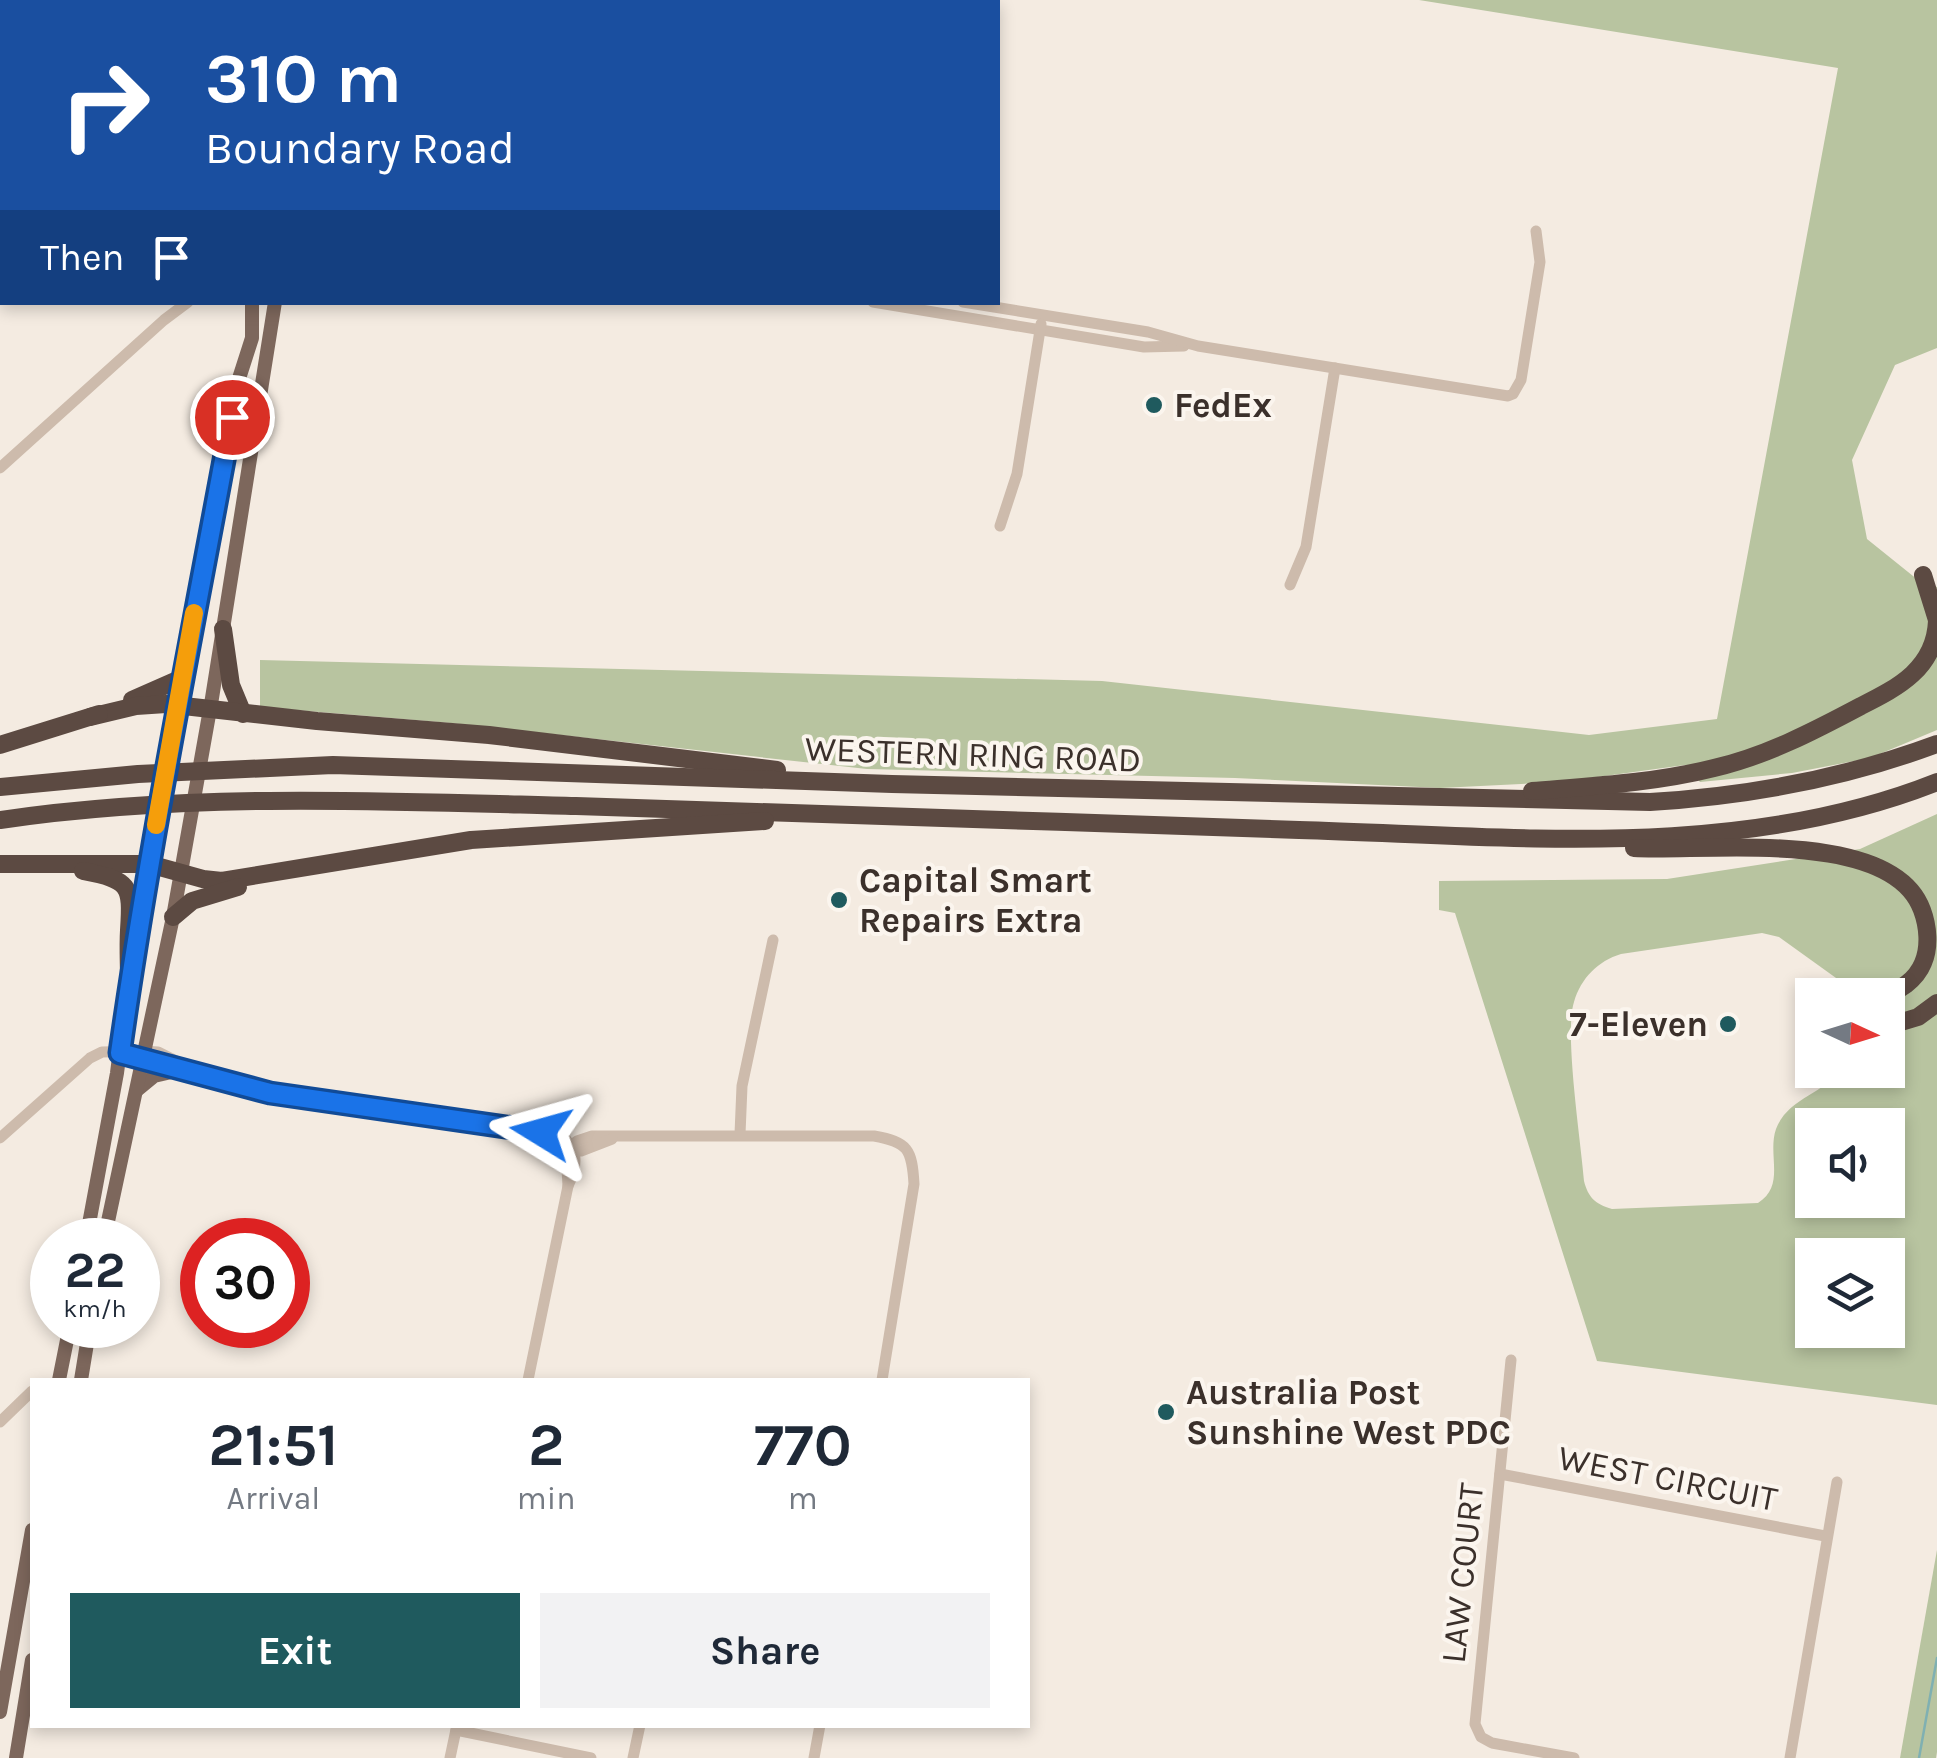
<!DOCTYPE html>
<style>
:root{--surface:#fff;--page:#f2f2f3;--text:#1f2937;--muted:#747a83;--accent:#1f5a5e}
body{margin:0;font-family:Karla,sans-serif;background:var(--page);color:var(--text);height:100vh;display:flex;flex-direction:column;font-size:38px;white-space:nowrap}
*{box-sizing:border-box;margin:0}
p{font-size:32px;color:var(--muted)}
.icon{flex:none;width:55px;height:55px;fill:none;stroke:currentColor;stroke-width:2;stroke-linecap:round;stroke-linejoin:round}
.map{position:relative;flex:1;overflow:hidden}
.panel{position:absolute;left:30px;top:1378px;width:1000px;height:350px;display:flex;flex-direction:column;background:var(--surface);border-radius:0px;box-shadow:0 5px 15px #0003}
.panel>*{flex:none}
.guide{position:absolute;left:0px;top:0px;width:1000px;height:305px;box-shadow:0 5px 15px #0003;background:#1a4fa0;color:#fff;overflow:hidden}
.needle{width:65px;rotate:94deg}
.tools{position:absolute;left:1795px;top:978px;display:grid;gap:20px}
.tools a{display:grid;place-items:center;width:110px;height:110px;border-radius:0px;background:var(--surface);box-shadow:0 5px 15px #0003;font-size:50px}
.speed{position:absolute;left:30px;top:1218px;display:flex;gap:20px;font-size:50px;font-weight:700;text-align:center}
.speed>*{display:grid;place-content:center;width:130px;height:130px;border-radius:50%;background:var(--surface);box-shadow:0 5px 15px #0003;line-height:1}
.speed small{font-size:25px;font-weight:400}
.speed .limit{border:15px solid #d22;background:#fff;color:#111}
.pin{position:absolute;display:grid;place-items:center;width:85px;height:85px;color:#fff;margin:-42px;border:5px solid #fff;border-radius:50%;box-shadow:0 2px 10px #0007}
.me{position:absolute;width:110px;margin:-55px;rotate:278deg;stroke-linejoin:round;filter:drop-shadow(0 0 8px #0008)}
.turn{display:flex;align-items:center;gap:35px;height:210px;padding:0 40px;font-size:45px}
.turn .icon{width:130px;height:130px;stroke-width:2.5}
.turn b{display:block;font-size:70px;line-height:85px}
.then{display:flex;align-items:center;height:95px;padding:0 40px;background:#0003;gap:20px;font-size:38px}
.eta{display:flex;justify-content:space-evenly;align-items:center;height:170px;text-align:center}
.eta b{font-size:60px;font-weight:700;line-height:70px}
.cta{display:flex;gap:20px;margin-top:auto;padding:20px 40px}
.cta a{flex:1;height:115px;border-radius:0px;background:var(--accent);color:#fff;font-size:40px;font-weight:700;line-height:115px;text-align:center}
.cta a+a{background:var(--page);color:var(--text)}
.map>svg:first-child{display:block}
</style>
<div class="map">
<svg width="1937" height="1758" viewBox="0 0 1937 1758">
<rect width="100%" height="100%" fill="#f4ebe1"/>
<g fill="#b8c4a0" fill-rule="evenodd">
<path d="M1419,0h518v348l-42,17 -43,95 15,79 51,41 19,7v143l-67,28 -78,15 -92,9 -15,-17 -124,17 -121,6 -205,-10 -368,-9 -416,-46 -191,-16v-47l842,21 487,54 128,-16 121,-651z"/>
<path d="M1937,814v591l-340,-44 -142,-448 -16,-3v-29l228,-2 193,-30zM1762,933l17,4 64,46 5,12h40v75h-47c-18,24 -53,28 -65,59 -9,26 10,56 -18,74l-146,6c-17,-5 -24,-12 -28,-28 -3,-39 -20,-148 -10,-179 7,-24 24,-41 47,-48zM1812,1125h76v75h-76zM1812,1255h76v75h-76z"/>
<path d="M1937,1550v202l-1,6h-36z"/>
</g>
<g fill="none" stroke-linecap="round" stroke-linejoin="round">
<path stroke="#7fb0b2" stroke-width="2.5" d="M1919,1758l18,-100"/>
<g stroke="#cdbbac" stroke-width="11">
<path d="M873,302l271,45 40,-1"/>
<path d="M963,302l185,30 50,14 310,50 5,-2 8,-14 19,-118 -4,-31"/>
<path d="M0,468l164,-148 24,-18"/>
<path d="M1000,526l17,-52 24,-150"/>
<path d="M1290,585l16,-38 29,-179"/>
<path d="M138,1059l40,11"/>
<path d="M740,1134l2,-48 31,-146"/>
<path d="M0,1138l90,-80 12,-6 41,-1 15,1 40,20 72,21 290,41c19,15 18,31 8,52"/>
<path d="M564,1152l13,-11 15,-5h282c34,6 38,13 40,48l-32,196"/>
<path d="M568,1152l13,-1 31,-12"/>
<path d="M1511,1360l-36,364 6,13 11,6 82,15"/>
<path d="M528,1380l40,-194c-1,-24 -2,-39 -22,-54"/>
<path d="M0,1422l32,-31"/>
<path d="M1500,1474l325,62"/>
<path d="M456,1730l135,28"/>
<path d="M450,1758l7,-33"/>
<path d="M633,1758l7,-33"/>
<path d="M814,1758l6,-33"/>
<path d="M1790,1758l47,-276"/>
</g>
<g stroke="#7d675c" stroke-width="14">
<path d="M304,2v-2"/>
<path d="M325,2l1,-2"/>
<path d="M135,945l100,-554 17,-53v-36"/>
<path d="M137,1090l17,-14 26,-6"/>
<path d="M86,1240l31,-167 13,-102"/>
<path d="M104,1240l69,-323 39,-219 63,-396"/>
<path d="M59,1380l11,-55"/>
<path d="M81,1380l9,-55"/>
<path d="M0,1712l32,-182"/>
<path d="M16,1758l16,-98"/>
</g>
<g stroke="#5c4a42" stroke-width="18">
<path d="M1923,575l14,45"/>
<path d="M223,629l8,56 12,29"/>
<path d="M132,700l50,-22"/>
<path d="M90,717l46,-11 30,-2 151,17 172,14 288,35"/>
<path d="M0,745l99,-31"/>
<path d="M0,787l138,-13 195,-9 559,19 758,18c99,-6 193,-23 287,-58"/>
<path d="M1532,791c61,-5 122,-8 182,-23 52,-12 100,-37 147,-62 38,-19 74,-38 76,-85"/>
<path d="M0,820c190,-28 384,-19 576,-14 241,7 482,16 723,24 211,6 437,32 638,-48"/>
<path d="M1634,848c72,4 258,-21 288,62 6,16 8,37 1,53 -7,17 -24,29 -41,32"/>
<path d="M0,864h149l54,15 19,2 249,-41 294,-19"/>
<path d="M83,871c47,9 49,14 46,59 -1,17 0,33 0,50"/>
<path d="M173,917l19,-16 46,-14"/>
<path d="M1838,988l27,7"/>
<path d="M1888,1026l30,-9 19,-14"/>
</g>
</g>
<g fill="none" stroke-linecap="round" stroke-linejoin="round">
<defs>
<path id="route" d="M232,417c-39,212 -82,423 -112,636l150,40 271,39"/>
</defs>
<use href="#route" stroke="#114b97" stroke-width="25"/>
<use href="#route" stroke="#1a73e8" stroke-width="18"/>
<path stroke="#f59e0b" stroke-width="18" d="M156,825l38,-212"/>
</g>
<g fill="#1f5a5e" stroke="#fbf5ee" stroke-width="4">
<circle cx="1154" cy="405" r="10"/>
<circle cx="839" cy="900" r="10"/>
<circle cx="1728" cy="1024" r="10"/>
<circle cx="1166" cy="1412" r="10"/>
</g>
<g text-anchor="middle" stroke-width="8" stroke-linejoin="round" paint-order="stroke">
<g font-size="35" font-weight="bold" fill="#3b302b" stroke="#fbf5ee" text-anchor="start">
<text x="1174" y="417">FedEx</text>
<text x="859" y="892">Capital Smart<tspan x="859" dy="40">Repairs Extra</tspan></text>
<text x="1708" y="1036" text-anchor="end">7-Eleven</text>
<text x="1186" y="1404">Australia Post<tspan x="1186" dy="40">Sunshine West PDC</tspan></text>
</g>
<g font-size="35" fill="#3b302b" stroke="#fbf5ee">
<text transform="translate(973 754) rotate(2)" y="12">WESTERN RING ROAD</text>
<text transform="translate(1668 1478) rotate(11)" y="12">WEST CIRCUIT</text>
<text transform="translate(1462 1573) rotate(-84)" y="12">LAW COURT</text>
</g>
</g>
</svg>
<div class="tools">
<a><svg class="needle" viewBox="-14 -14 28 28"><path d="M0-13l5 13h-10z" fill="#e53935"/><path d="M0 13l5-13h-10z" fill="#747a83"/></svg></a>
<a><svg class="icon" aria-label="sound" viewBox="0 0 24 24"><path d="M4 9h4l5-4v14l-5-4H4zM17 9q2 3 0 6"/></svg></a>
<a><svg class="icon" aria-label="layers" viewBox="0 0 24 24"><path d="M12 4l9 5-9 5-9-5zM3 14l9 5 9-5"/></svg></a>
</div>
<div class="speed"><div>22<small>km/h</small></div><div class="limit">30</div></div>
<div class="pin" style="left:232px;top:417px;background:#d93025"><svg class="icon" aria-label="arrive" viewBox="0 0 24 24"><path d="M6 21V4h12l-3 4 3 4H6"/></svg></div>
<svg class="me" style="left:541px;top:1132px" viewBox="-20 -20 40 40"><path d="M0-17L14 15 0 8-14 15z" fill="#1a73e8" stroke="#fff" stroke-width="4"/></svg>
<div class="guide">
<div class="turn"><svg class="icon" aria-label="right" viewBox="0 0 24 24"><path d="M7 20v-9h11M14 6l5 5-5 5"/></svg><div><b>310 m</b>Boundary Road</div></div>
<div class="then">Then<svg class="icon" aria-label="arrive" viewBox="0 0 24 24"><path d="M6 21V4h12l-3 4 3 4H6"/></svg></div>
</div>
<section class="panel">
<div class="eta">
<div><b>21:51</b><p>Arrival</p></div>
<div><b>2</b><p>min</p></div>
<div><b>770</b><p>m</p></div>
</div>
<div class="cta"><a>Exit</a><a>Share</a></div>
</section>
</div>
